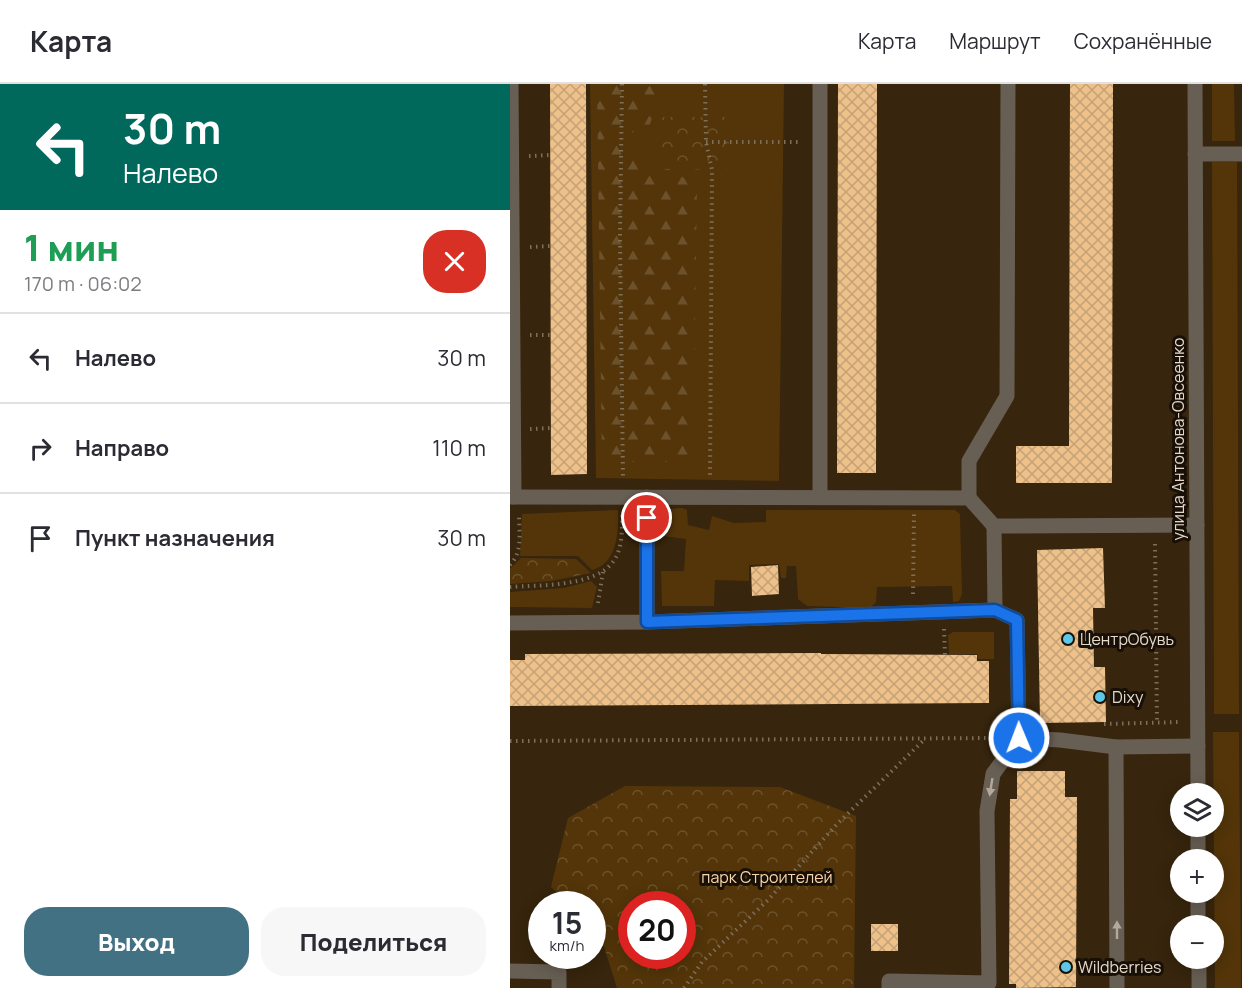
<!DOCTYPE html>
<html lang="ru">
<meta charset="utf-8">
<style>
:root{--surface:#fff;--page:#f7f7f7;--text:#2b2b33;--muted:#7c7c81;--line:#e1e1e2;--accent:#427184}
body{margin:0;font-family:Manrope,sans-serif;background:var(--page);color:var(--text);height:100vh;display:flex;flex-direction:column;font-size:22px;white-space:nowrap}
*{box-sizing:border-box;margin:0}
p{font-size:20px;color:var(--muted)}
.icon{flex:none;width:33px;height:33px;fill:none;stroke:currentColor;stroke-width:2;stroke-linecap:round;stroke-linejoin:round}
.map{position:relative;flex:1;overflow:hidden}
.sheet{display:flex;flex-direction:column;background:var(--surface);width:510px}
.sheet>*{flex:none}
.banner{background:#00695c;color:#fff;overflow:hidden}
.tools{position:absolute;left:660px;top:699px;display:grid;gap:12px}
.tools a{display:grid;place-items:center;width:54px;height:54px;border-radius:50%;background:var(--surface);box-shadow:0 3px 15px #0003;font-size:30px}
.speed{position:absolute;left:18px;top:807px;display:flex;gap:12px;font-size:30px;font-weight:700;text-align:center}
.speed>*{display:grid;place-content:center;width:78px;height:78px;border-radius:50%;background:var(--surface);box-shadow:0 3px 15px #0003;line-height:1}
.speed small{font-size:15px;font-weight:400}
.speed .limit{border:9px solid #d22;background:#fff;color:#111}
.pin{position:absolute;display:grid;place-items:center;width:51px;height:51px;color:#fff;margin:-26px;border:3px solid #fff;border-radius:50%;box-shadow:0 2px 6px #0007}
.me{position:absolute;width:66px;margin:-33px;rotate:359deg;stroke-linejoin:round;filter:drop-shadow(0 0 4px #0008)}
.turn{display:flex;align-items:center;gap:21px;height:126px;padding:0 24px;font-size:27px}
.turn .icon{width:78px;height:78px;stroke-width:2.5}
.turn b{display:block;font-size:42px;line-height:51px}
.round{display:grid;place-items:center;flex:none;width:63px;height:63px;border-radius:24px;background:var(--page)}
.head{display:flex;align-items:center;justify-content:space-between;height:102px;padding:0 24px}
h1{font-size:36px;font-weight:800;line-height:45px;color:#1e9e55}
.button{display:flex;gap:12px;margin-top:auto;padding:12px 24px}
.button a{flex:1;height:69px;border-radius:24px;background:var(--accent);color:#fff;font-size:24px;font-weight:800;line-height:69px;text-align:center}
.button a+a{background:var(--page);color:var(--text)}
ul{padding:0;list-style:none}
li{display:flex;align-items:center;gap:18px;height:90px;padding:0 24px;border-top:2px solid var(--line)}
li div{flex:1}
li b{display:block;font-size:22px}
li em{font-style:normal}
header{display:flex;align-items:center;gap:36px;box-sizing:border-box;height:84px;padding:0 30px;background:var(--surface);border-bottom:2px solid var(--line)}
header strong{font-size:28px}
nav{display:flex;gap:33px;margin-inline-start:auto;font-size:21px}
main{display:flex;flex:1;min-height:0}
.map>svg:first-child{display:block}
</style>
<header>
<strong>Карта</strong>
<nav><a>Карта</a><a>Маршрут</a><a>Сохранённые</a></nav>
</header>
<main>
<section class="sheet">
<div class="banner">
<div class="turn"><svg class="icon" aria-label="left" viewBox="0 0 24 24"><path d="M17 20v-9H6M10 6l-5 5 5 5"/></svg><div><b>30 m</b>Налево</div></div>
</div>
<div class="head"><div><h1>1 мин</h1><p>170 m · 06:02</p></div><a class="round" style="background:#d93025;color:#fff"><svg class="icon" aria-label="close" viewBox="0 0 24 24"><path d="M6 6l12 12M18 6L6 18"/></svg></a></div>
<ul>
<li><svg class="icon" aria-label="left" viewBox="0 0 24 24"><path d="M17 20v-9H6M10 6l-5 5 5 5"/></svg><div><b>Налево</b></div><em>30 m</em></li>
<li><svg class="icon" aria-label="right" viewBox="0 0 24 24"><path d="M7 20v-9h11M14 6l5 5-5 5"/></svg><div><b>Направо</b></div><em>110 m</em></li>
<li><svg class="icon" aria-label="arrive" viewBox="0 0 24 24"><path d="M6 21V4h12l-3 4 3 4H6"/></svg><div><b>Пункт назначения</b></div><em>30 m</em></li>
</ul>
<div class="button"><a>Выход</a><a>Поделиться</a></div>
</section>
<div class="map">
<svg width="732" height="904" viewBox="0 0 732 904">
<defs>
<pattern id="forest-firs" width="22" height="20" patternUnits="userSpaceOnUse" patternTransform="scale(1.5)"><rect width="22" height="20" fill="#533509"/><path d="M5 1l3.5 6h-7zM16 11l3.5 6h-7z" fill="#6c522c"/></pattern>
<pattern id="park-crowns" width="20" height="18" patternUnits="userSpaceOnUse" patternTransform="scale(1.5)"><rect width="20" height="18" fill="#533509"/><path d="M2 6a3 3 0 1 1 6 0M12 15a3 3 0 1 1 6 0" fill="none" stroke="#6c522c"/></pattern>
<pattern id="building-cross-hatch" width="8" height="8" patternUnits="userSpaceOnUse" patternTransform="scale(1.5)"><rect width="8" height="8" fill="#eec18a"/><path d="M0 0l8 8M0 8l8-8" fill="none" stroke="#c4a177"/></pattern>
</defs>
<rect width="100%" height="100%" fill="#37250d"/>
<g fill="#533509">
<path d="M80,0h194l-5,397 -183,-3z"/>
<path d="M702,0h22l1,57h-23z"/>
<path d="M702,78h25l2,552h-25z"/>
<path d="M172,424l5,2 1,15 21,5 3,-14 22,7 32,-1v-12h189l5,4 2,80 -3,7 -6,1 -1,-16 -75,1 -1,15 -6,6 -63,-2 -9,-7 -2,-33h-9l-1,12h-5l-2,-14 -30,1v16l-34,-1 -1,26h-52l-1,-35h23l2,-32 -23,-3 -5,-26z"/>
<path d="M108,426c1,22 -1,54 -26,60l-14,-14h-58l2,-42z"/>
<path d="M81,497l6,6 -5,21 -82,-1v-15l54,-4z"/>
<path d="M443,548h41v27h-16l-1,-5h-28l-1,-19z"/>
<path d="M703,648h26l2,256h-26z"/>
</g>
<path fill="url(#forest-firs)" d="M87,0h68l-17,45 -46,10 38,11 19,19 38,13 -4,280h-91z"/>
<g fill="url(#park-crowns)" fill-rule="evenodd">
<path d="M148,33h71v52l-71,1z"/>
<path d="M11,474l55,1 15,14 -40,8 -41,3v-15z"/>
<path d="M115,702l155,1 76,29 -2,172h-237l-17,-54 -7,-7 -1,-23h-23l-18,-17 17,-69zM122,820h50v52h-50z"/>
</g>
<g fill="url(#building-cross-hatch)">
<path d="M40,0h36l1,390 -36,1z"/>
<path d="M328,0h39l-1,389h-39z"/>
<path d="M560,0h43l-1,399h-96v-37h53z"/>
<path d="M593,464l2,60h-12l1,59h11l1,55 -66,1 -3,-173z"/>
<path d="M268,481l1,29 -27,2 -1,-29z"/>
<path d="M311,569v1l156,1v6h12v42l-479,3v-46h15v-6z"/>
<path d="M507,687h48v26h12l-1,190 -60,1v-4h-7l1,-185h7z"/>
<rect x="361" y="840" width="27" height="27"/>
</g>
<g fill="none" stroke-linecap="round" stroke-linejoin="round">
<g stroke="#7f705c" stroke-width="4" stroke-dasharray="1.5 4.5" stroke-linecap="butt">
<path d="M112,0l-2,153 3,242"/>
<path d="M195,0l1,58 6,28 -2,309"/>
<path d="M196,58h95"/>
<path d="M19,72l21,-1"/>
<path d="M20,163l20,-1"/>
<path d="M20,251h20"/>
<path d="M20,345l21,-1"/>
<path d="M645,460l2,179"/>
<path d="M0,481c13,-13 9,-34 9,-51"/>
<path d="M0,503c28,-2 83,0 102,-24 11,-13 10,-33 10,-49"/>
<path d="M403,510l1,-80"/>
<path d="M88,519l5,-31"/>
<path d="M434,545l1,26"/>
<path d="M594,640l76,-2"/>
<path d="M0,657l485,-3"/>
<path d="M174,904l18,-26 66,-62 70,-77 87,-84"/>
</g>
<g stroke="#685f54" stroke-width="15">
<path d="M1,0l3,413"/>
<path d="M685,0l3,710"/>
<path d="M685,70h47"/>
<path d="M0,413l459,1 25,28 203,-1"/>
<path d="M310,413v-413"/>
<path d="M459,414v-37l38,-65 1,-312"/>
<path d="M484,442l1,84"/>
<path d="M137,538v-125"/>
<path d="M0,539l137,-1 348,-12 22,10 2,118 41,2 56,7 82,-1"/>
<path d="M606,663l1,241"/>
<path d="M688,742v34"/>
<path d="M688,808v34"/>
<path d="M689,874v30"/>
<path d="M0,887l49,1v16"/>
<path d="M379,904v-7l100,2 -2,-172 6,-37 26,-36"/>
</g>
</g>
<defs><path id="oneway-solid" d="M-6-.8H1V-3.2L6.5 0L1 3.2V.8H-6Z" transform="scale(1.5)"/></defs>
<g fill="#b3a89b">
<use href="#oneway-solid" transform="translate(481 703) rotate(99)"/>
<use href="#oneway-solid" transform="translate(607 846) rotate(-90)"/>
</g>
<g fill="none" stroke-linecap="round" stroke-linejoin="round">
<defs>
<path id="route" d="M137,434v104l348,-12 22,10 2,118"/>
</defs>
<use href="#route" stroke="#114b97" stroke-width="15"/>
<use href="#route" stroke="#1a73e8" stroke-width="10"/>
</g>
<g fill="#5dc7e8" stroke="#181006" stroke-width="2">
<circle cx="558" cy="555" r="6"/>
<circle cx="590" cy="613" r="6"/>
<circle cx="556" cy="883" r="6"/>
</g>
<g text-anchor="middle" stroke-width="6" stroke-linejoin="round" paint-order="stroke">
<g font-size="16" fill="#e5d9cb" stroke="#181006">
<text transform="translate(668 355) rotate(-90)" y="6">улица Антонова-Овсеенко</text>
</g>
<g font-size="16" fill="#e5d9cb" stroke="#181006" text-anchor="start">
<text x="570" y="561">ЦентрОбувь</text>
<text x="602" y="619">Dixy</text>
<text x="568" y="889">Wildberries</text>
</g>
<g font-size="16" fill="#f9d4a8" stroke="#181006">
<text x="257" y="799">парк Строителей</text>
</g>
</g>
</svg>
<div class="tools">
<a><svg class="icon" aria-label="layers" viewBox="0 0 24 24"><path d="M12 4l9 5-9 5-9-5zM3 14l9 5 9-5"/></svg></a>
<a>+</a>
<a>−</a>
</div>
<div class="speed"><div>15<small>km/h</small></div><div class="limit">20</div></div>
<div class="pin" style="left:137px;top:434px;background:#d93025"><svg class="icon" aria-label="arrive" viewBox="0 0 24 24"><path d="M6 21V4h12l-3 4 3 4H6"/></svg></div>
<svg class="me" style="left:509px;top:654px" viewBox="-20 -20 40 40"><circle r="17" fill="#1a73e8" stroke="#fff" stroke-width="3"/><path d="M0-11L8 9 0 5-8 9z" fill="#fff"/></svg>
</div>
</main>
